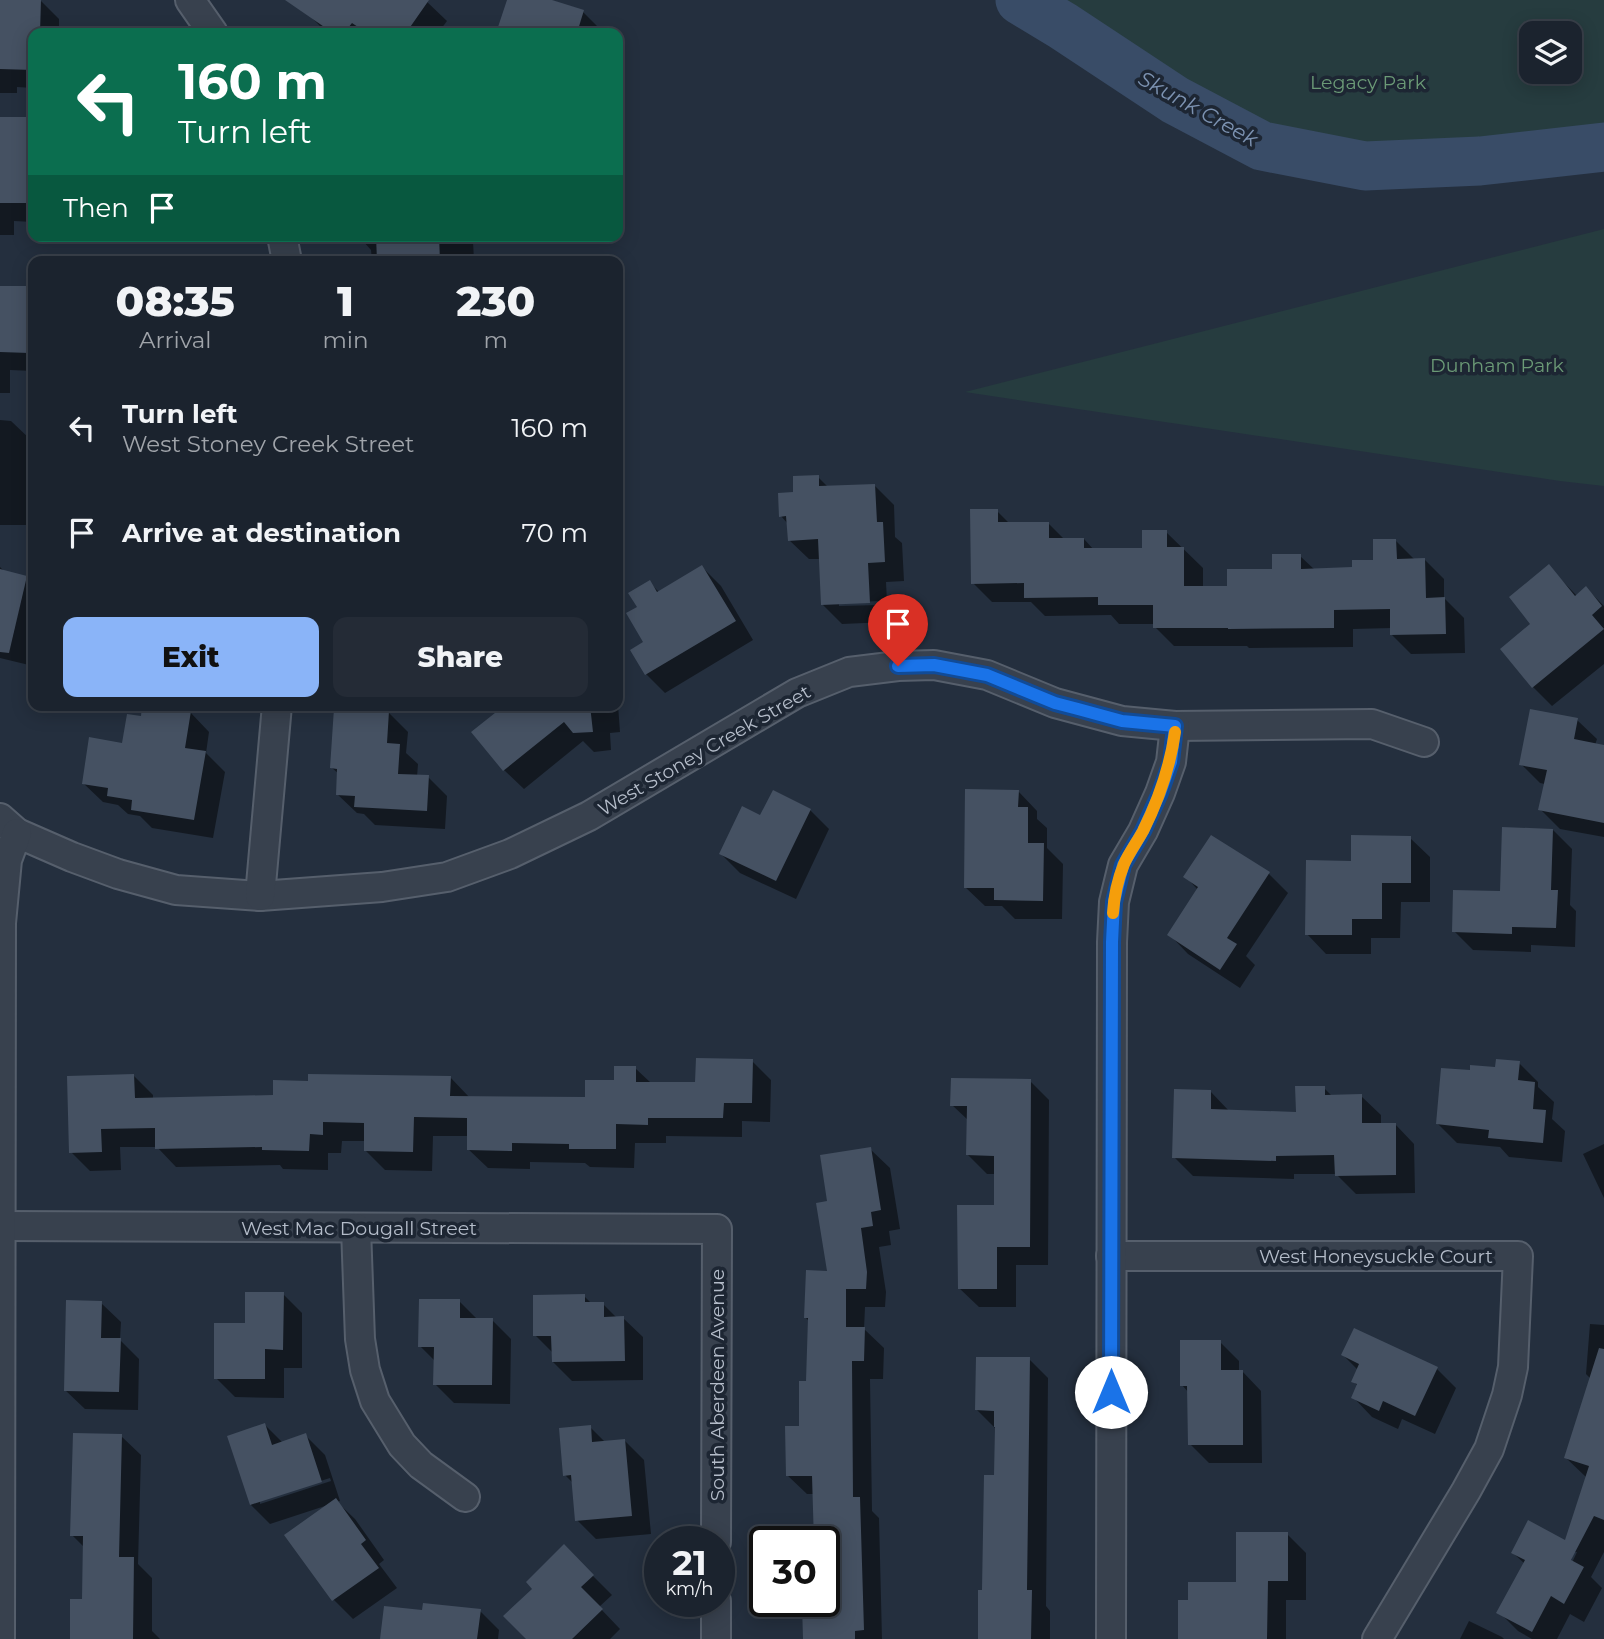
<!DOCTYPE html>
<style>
:root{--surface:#1b232e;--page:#242b36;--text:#f1f3f6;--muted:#a0a4aa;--line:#39404a;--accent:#8ab4f8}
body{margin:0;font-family:Montserrat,sans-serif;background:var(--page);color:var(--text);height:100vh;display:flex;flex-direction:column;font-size:26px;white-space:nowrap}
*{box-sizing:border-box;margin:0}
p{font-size:23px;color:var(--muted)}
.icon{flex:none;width:38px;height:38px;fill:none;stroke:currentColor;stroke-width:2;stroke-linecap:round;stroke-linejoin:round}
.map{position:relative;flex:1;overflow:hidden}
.details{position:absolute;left:28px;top:256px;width:595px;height:455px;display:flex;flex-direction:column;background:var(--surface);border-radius:14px;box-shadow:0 4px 18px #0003,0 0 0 2px var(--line)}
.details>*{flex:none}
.hud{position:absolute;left:28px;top:28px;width:595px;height:214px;border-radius:14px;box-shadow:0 4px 18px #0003,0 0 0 2px var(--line);background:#0b6e4f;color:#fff;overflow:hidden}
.controls{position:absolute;left:1519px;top:21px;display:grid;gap:14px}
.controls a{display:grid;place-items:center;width:63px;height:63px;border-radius:14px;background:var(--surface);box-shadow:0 4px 18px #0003,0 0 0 2px var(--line);font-size:35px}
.speed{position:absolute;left:644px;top:1526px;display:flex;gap:14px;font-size:35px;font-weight:700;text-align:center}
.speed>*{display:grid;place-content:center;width:91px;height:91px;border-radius:50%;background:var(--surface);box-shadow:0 4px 18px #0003,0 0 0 2px var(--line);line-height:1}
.speed small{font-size:18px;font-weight:400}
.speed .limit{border:4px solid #111;border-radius:10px;background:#fff;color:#111}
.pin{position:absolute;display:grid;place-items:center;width:60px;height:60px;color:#fff;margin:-72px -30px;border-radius:50% 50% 50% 0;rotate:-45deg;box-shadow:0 0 7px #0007}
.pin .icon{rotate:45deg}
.me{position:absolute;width:77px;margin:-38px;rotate:0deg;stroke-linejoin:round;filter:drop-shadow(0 0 5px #0008)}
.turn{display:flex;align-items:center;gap:24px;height:147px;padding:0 35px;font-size:32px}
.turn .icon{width:91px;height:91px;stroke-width:2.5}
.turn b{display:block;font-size:49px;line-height:60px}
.then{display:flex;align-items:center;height:66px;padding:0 35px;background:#0003;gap:14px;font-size:26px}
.eta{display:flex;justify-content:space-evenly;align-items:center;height:119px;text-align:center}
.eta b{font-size:42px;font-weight:800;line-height:49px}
.action{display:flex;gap:14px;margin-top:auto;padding:14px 35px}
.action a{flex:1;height:80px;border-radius:14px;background:var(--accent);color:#111;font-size:28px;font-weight:800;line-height:80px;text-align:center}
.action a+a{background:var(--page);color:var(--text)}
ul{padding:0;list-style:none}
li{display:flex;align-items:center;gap:21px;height:105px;padding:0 35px}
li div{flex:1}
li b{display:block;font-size:26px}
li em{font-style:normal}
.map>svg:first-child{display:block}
</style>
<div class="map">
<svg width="1604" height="1639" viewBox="0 0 1604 1639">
<rect width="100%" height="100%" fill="#242f3e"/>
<g fill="#263c3f" fill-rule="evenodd">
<path d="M1020,0h584v147l-124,14 -115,5 -103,-20 -87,-46 -112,-74zM1531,33h39v39h-39z"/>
<path d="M1604,229v257l-44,-5 -595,-89z"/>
</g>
<g fill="#0007" fill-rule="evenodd">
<path d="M0,0h40l19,19v14h-26v55l-16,-1v6h-17z"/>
<path d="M299,0h126l22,21 -9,12h-111l-21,-21z"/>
<path d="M509,0h38l36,12 19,19v2h-104z"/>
<path d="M618,53l7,7 -7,24z"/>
<path d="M0,118l27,1 6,6v97l-19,-1v14h-14z"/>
<path d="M363,236h104l6,5 1,20h-102l-1,-11 -8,-9z"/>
<path d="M0,287l30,1 3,4v79l-23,-1v23h-10z"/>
<path d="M0,420l11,1 20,19 -2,85h-29z"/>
<path d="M818,477l11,11 45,-3 20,20 1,32 7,6 2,38 -18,1 2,40 -46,2 -19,-19 -2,-46h-12l-20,-19 -1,-16 -7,-8 14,-22zM879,601v4l-40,1v-3z"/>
<path d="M997,511l13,13h39l16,16 19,-1 10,11h50l22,-18 37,36v19h26l45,-16 26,-15 15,14 39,-1 21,-8 20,-21 20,20h10l19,19v19l20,20 1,35 -54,1 -19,-19v-7l-39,1v18l-104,1 -2,-2h-73l-19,-19v-3h-36l-8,-9 -66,1 -14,-14h-39l-19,-19z"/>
<path d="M0,567l5,5 21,6 7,7v62l-4,18 -29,-7z"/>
<path d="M702,567l19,19 32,54 -88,53 -19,-19v-31l-7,-36 10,-25 10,10z"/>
<path d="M1549,567l28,29 9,-8 18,18v58l-52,42 -19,-19 -31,-38 31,-25z"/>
<path d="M507,705h111l2,27 -10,1 1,17 -17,2 -11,-11 -59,48 -20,-19 -30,-38z"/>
<path d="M190,712l19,20 -3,21 19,19 -12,66 -61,-10 -12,-12 -12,-2 -10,-9 -15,-3 -20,-19 40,-38 19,-27z"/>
<path d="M388,712l20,20 -2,21 12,11 -1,13h11l19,19 -2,33 -70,-4 -11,-11 -7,-1 -20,-19 2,-20 -7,-6z"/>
<path d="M1577,720l20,19 -2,6 9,2v90l-44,-8 -20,-20 5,-25 -5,-1 -19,-19z"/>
<path d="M1018,791l19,20v8l10,9v20l16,16 -1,55h-47l-13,-13h-17l-20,-19z"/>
<path d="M810,810l19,19 -33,70 -56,-26 -19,-19 40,-37z"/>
<path d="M1553,830l19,19 -2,56 6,6 -1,36 -44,-2v7l-58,-2 -19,-19 48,-38z"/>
<path d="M1410,838l20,19v45h-29l-1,36h-29v16h-45l-19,-20 45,-71z"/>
<path d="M1269,874l19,19 -42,63 9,9 -15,23 -52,-34 -19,-20 29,-44 -12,-13z"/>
<path d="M752,1061l19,19 -1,42 -28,-1v16l-76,-1v7h-31l-1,25 -44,-1 -5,-4 -55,-1v7l-42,-1 -20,-19 1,-13h-36l-1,35 -47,-1 -19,-19v-10h-24l-1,12h-13v17l-45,-1 -3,-4 -104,2 -19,-20h-37l1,23 -31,1 -19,-19 63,-76 19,19v4l121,-2 176,-20 20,21 116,1 30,-17 19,-14 16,15h46z"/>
<path d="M1519,1063l19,19v5l16,15 -2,17 13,12 -3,31 -53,-5 -9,-10 -43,-4 -19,-19 33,-52 26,-3z"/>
<path d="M1030,1081l19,19 -1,165h-32v42h-37l-20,-19 36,-81v-33h-8l-19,-19 1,-34 -17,-16z"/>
<path d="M1324,1088l9,9 28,-1 20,19v10l14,-1 19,20 1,49 -59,1 -20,-20h-42v5l-101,-3 -19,-19 37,-65 19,20 67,1z"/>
<path d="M1604,1144v54l-21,-44z"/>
<path d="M870,1149l20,19 10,61 -11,2 2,14 -12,2 7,45 -1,15h-20l-1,22 20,19 -1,31h-13l2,132 7,7 3,121h-77l-1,-35 -2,-3h22v-59h-39v-6l30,-1v-41h-8l-20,-19 14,-47 7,-45 2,-61 -4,-4 23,-45v-70z"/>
<path d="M283,1294l19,19v55h-18v30l-49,-1 -19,-19 31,-54z"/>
<path d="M584,1296l8,8h11l14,14h6l20,19v43l-71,1 -19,-19v-9l-18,-18z"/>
<path d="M459,1301l19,19h14l19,19 -1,65 -56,-1 -19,-19v-23l-15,-15z"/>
<path d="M101,1303l20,19 -1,18 19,19 -1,51 -53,-1 -20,-19z"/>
<path d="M1590,1324l14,1v227l-13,25 11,11 -18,34 -14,-8 -13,25h-25l-14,-8 -19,-19 26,-48 -12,-11 53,-11 20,-65 -20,-19 25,-79 -5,-5zM1573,1552h4l-8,17z"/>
<path d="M1220,1342l19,19v10h3l19,20 1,72h-53l-19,-19 -1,-51 -7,-8z"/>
<path d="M1343,1355l94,14 19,19 -21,46 -33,-15 -4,10 -26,-12 -19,-20 5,-11 -5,-5 5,-11z"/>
<path d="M1029,1359l19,19 -2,228 4,5v28h-70l16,-162 1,-47 -20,-20z"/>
<path d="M265,1425l18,18 22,-8 20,20 15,46 -3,1 18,17 29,41 -5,4 18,24 -44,31 -19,-19 -47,-65 41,-30 -58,19 -19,-19zM330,1478l1,3 -71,23v-4z"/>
<path d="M590,1427l16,16 19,-2 19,19 7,74 -55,5 -19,-19 -3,-36 -9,-9z"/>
<path d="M121,1436l20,19 -3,109 14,14v53l8,8h-89l12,-39 1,-53 -12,-12z"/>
<path d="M1287,1534l19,19v47h-20v39h-106l58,-55z"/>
<path d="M564,1547l48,48 -13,12 21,22 -10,10h-81l5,-50z"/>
<path d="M480,1611l19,19 -1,9h-116l41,-27z"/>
<path d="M1469,1621l33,16 2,2h-44z"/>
</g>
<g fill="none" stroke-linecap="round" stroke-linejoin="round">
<path stroke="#394c67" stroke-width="49" d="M1020,0l43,26 112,74 87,46 103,20 115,-5 124,-14"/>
</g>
<g fill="#455162">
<path d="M0,0h41l-1,33h-7v37l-33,-1z"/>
<path d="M285,0h144l-23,33h-39l-15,-10 -8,10h-11z"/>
<path d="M507,0h45l32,10 -7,23h-81z"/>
<path d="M0,117h28l-1,86h-27z"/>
<path d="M376,236h63l1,25h-63z"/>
<path d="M0,286h30l-1,67 -29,-1z"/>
<path d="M819,475v11l56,-2 2,38h6l2,40 -17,1 2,40 -49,2 -3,-66 -30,2 -2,-25 -7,1 -1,-24 15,-1v-16z"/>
<path d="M970,509h28v13h51v16h35v10h58v-18h25v17h17v39h43v-17h45v-15h29v15l51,-2v-7h21v-21h23l1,20 28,-1 1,40 19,-1 1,37 -56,1v-26l-56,1v18l-106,1v-1h-75v-23h-55v-8l-74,1v-15l-53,1z"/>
<path d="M1549,564l26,32 11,-10 16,20 -10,9 12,14 -72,59 -32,-39 30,-25 -21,-27z"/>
<path d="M702,565l34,56 -91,54 -15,-25 13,-8 -17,-29 11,-6 -9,-14 22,-13 7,12z"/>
<path d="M0,569l27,7 -18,77 -9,-1z"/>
<path d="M142,705h15l34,6 -6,37 21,3 -12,69 -63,-10 1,-10 -25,-4 1,-8 -26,-4 7,-47 33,6 5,-29 14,2z"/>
<path d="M505,705h85l3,27 -20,1 -9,-11 -61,49 -32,-39z"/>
<path d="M334,708l55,3 -2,32 13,1 -2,30 31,1 -2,36 -73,-4 1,-11 -19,-1 1,-26 -7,-1z"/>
<path d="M1530,709l48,9 -4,21 30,6v78l-66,-13 9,-40 -28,-5z"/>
<path d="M965,789l54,1 -1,17h10v36h16l-1,58 -49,-1v-12h-30z"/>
<path d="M773,790l38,19 -35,72 -57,-27 23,-48 18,9z"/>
<path d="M1502,827l51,2 -2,61h7l-2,38 -44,-1v7l-60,-2 1,-42 47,1z"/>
<path d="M1211,835l59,37 -43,66 10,6 -17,26 -53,-35 31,-48 -15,-10z"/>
<path d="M1351,835l60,1v47h-29v36h-30v16h-47l1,-75 45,1z"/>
<path d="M696,1058l57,1 -1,44h-28l-1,15h-75v7l-32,-1v25h-47v-5l-57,-1v8l-45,-1v-32l-53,-1 -1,35 -49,-1v-28l-41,-1v13l-13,-1 -1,17 -47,-1v-3l-107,2v-21l-54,1 1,23 -33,1 -2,-77 67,-2 1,24 138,-3v-15l35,1v-7l143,2 -1,20 135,1v-17h29v-14h22v16h59z"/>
<path d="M1496,1059l24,2 -2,19 17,2 -2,27 13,1 -3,33 -55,-5 1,-8 -53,-6 5,-56 29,2v-5l25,2z"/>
<path d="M951,1078l80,1 -1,168h-33v42h-39l-1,-84h37v-49l-28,-1 1,-49h-17z"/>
<path d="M1295,1086h30v9l37,-1v29h34v52l-61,1 -1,-21 -58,1v5l-104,-3 2,-69 37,1v19l85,3z"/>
<path d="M871,1147l10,63 -10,2 2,14 -12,2 6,44 -1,17h-20v38h19l-1,34h-12l1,136h7l4,133 -9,1v8h-52l-1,-35h22v-62h-10l-2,-66h-26l-1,-50h14v-45h7l2,-63h-4l2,-48 21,1 -11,-68 11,-2 -7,-46z"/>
<path d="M245,1292h39l-1,58 -18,-1v30h-51v-56h31z"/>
<path d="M585,1294v8h19v15l20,-1 1,45 -73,1 -1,-26h-18v-41z"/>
<path d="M419,1299h41v19h33l-1,67h-59l1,-38h-16z"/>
<path d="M66,1300l36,1 -1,37h20l-2,54 -55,-1z"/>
<path d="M1354,1328l84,39 -23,49 -32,-15 -4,10 -28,-13 6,-14 -6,-2 8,-18 -18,-9z"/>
<path d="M1180,1340h41v30h22v75h-55l-1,-59h-7z"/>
<path d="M1599,1348l5,1v171l-10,-4 -23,44 13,7 -20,37 -13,-8 -19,36 -36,-19 29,-53 -14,-7 17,-33 37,20 24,-74 -25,-8z"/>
<path d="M976,1357h54l-3,233h5l-1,49h-53v-49h4l2,-115h10l1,-48h-1v-16l-19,-1z"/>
<path d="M265,1423l7,22 34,-12 16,49 -72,23 -23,-69z"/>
<path d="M591,1425l1,17 33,-3 7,77 -57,5 -4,-46 -8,1 -4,-48z"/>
<path d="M73,1433l49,1 -3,123h15l-1,82h-63v-40h12l1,-63h-13z"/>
<path d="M336,1498l30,42 -5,4 18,24 -47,33 -48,-66z"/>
<path d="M1236,1532h52v49h-20l-1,58h-89v-39h10v-18h48z"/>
<path d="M564,1544l30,31 -13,12 22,22 -31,30h-46l-23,-23 29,-27 -6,-7z"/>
<path d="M423,1603l58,6 -4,30h-97l4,-33 38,4z"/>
</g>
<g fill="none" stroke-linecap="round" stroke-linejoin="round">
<defs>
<g id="minor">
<path d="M190,0l23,33"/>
<path d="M282,236l5,25"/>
<path d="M0,818l17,15 55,24 46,17 58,16 84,6 122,-9 65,-10 63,-23 79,-38 208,-123 52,-21 49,-6 36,-1 53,10 68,28 67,18 53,5 197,-2 52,18"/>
<path d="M260,896l17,-191"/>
<path d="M2,1226l715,3 -1,313"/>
<path d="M356,1228l4,111 5,31 10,31 27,44 19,20 44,32"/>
<path d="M1111,1256h407l-5,111 -6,28 -18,54 -23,42 -89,148"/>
<path d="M0,1639l1,-716 6,-63 10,-27"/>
<path d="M716,1639v-38"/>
<path d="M1111,1639l1,-697 2,-40 9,-37 20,-34 17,-38 11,-31 4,-36"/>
</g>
</defs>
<use href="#minor" stroke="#565f6c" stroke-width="32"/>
<use href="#minor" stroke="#38414e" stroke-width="28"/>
</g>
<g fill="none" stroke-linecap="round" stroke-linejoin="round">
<defs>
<path id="route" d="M898,666l36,-1 53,10 68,28 23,6 44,12 53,5 -4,36 -11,31 -17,38 -20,34 -9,37 -2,40 -1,450"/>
</defs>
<use href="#route" stroke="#114b97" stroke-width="18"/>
<use href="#route" stroke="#1a73e8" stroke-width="12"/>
<path stroke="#f59e0b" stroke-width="12" d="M1113,913c1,-16 5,-34 11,-49 5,-11 13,-22 19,-33 16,-32 27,-64 32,-99"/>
</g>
<g text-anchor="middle" stroke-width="7" stroke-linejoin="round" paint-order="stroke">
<g font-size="19" fill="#6b9a76" stroke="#1d2633">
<text x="1368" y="89">Legacy Park</text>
<text x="1497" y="372">Dunham Park</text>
</g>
<g font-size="19" fill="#b4bcc9" stroke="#1d2633">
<text transform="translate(704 750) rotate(-30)" y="7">West Stoney Creek Street</text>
<text x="359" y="1235">West Mac Dougall Street</text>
<text x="1376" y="1263">West Honeysuckle Court</text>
<text transform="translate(717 1385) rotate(-90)" y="7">South Aberdeen Avenue</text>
</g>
<g font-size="21" font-style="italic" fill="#7c92b1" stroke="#1d2633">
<text transform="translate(1198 109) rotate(29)" y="7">Skunk Creek</text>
</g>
</g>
</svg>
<div class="controls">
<a><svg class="icon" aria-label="layers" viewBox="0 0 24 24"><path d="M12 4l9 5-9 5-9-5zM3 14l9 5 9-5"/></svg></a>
</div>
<div class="speed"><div>21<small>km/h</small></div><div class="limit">30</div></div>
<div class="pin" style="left:898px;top:666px;background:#d93025"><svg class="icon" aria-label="arrive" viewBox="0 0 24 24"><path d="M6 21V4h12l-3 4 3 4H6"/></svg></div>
<svg class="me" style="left:1111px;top:1392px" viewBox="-20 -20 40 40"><circle r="19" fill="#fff"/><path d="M0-13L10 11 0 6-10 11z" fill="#1a73e8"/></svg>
<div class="hud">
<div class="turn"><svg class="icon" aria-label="left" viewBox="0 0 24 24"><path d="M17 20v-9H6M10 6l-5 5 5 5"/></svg><div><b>160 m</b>Turn left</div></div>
<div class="then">Then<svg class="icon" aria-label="arrive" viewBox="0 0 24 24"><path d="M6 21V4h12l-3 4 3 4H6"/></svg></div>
</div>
<section class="details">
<div class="eta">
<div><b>08:35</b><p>Arrival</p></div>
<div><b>1</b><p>min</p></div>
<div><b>230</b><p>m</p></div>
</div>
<ul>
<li><svg class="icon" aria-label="left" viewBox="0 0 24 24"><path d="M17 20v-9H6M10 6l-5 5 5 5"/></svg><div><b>Turn left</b><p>West Stoney Creek Street</p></div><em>160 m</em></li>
<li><svg class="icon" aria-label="arrive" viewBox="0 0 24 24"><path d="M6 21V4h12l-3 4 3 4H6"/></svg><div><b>Arrive at destination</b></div><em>70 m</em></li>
</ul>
<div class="action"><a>Exit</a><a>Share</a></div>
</section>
</div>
